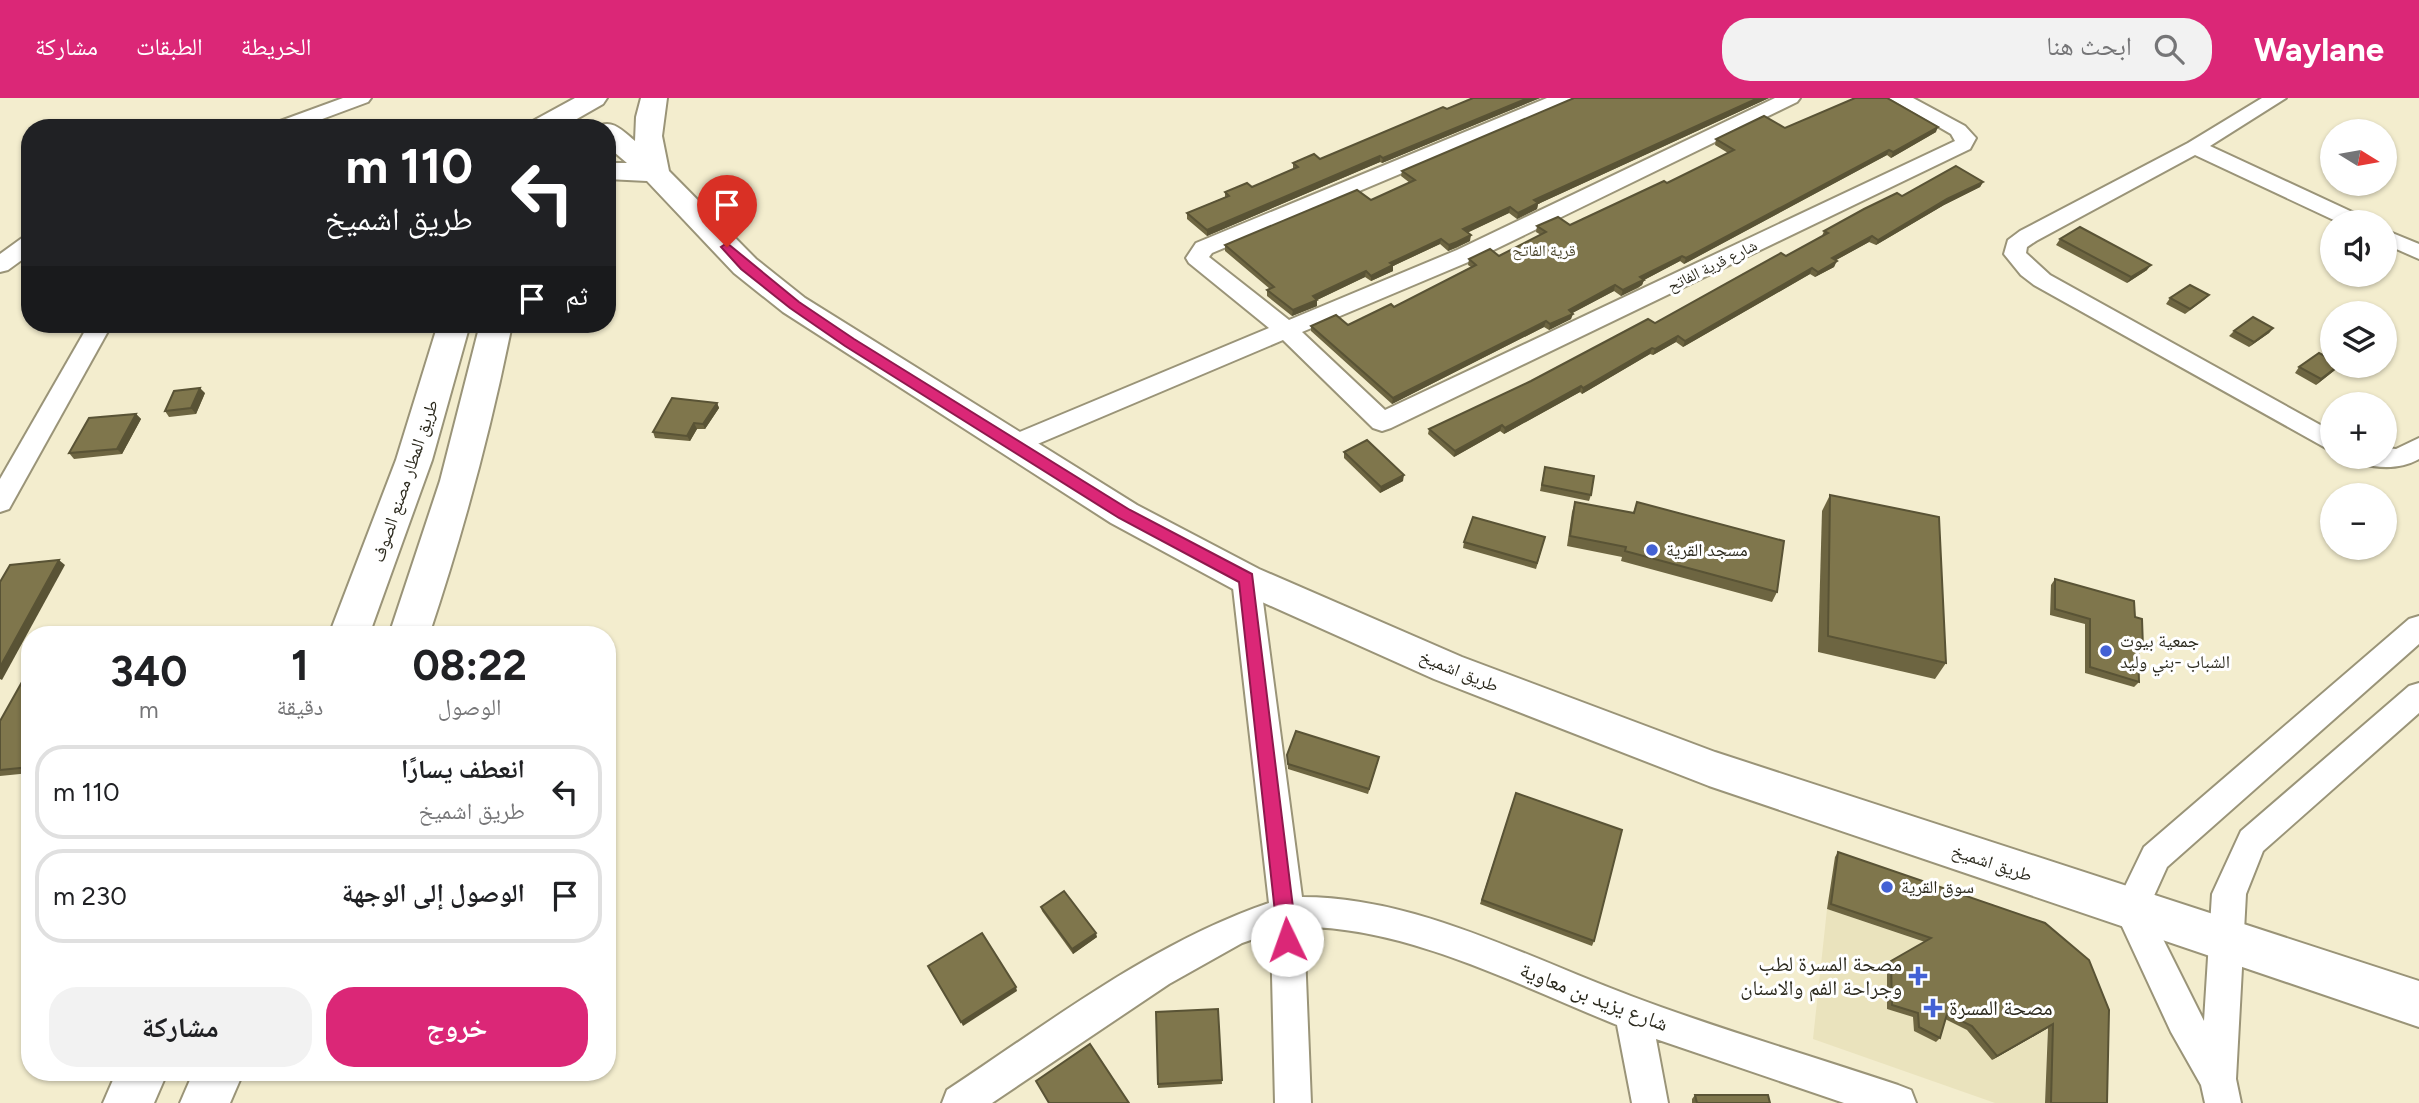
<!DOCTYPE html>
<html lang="ar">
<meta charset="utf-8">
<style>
:root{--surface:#fff;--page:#f2f2f2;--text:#202124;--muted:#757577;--line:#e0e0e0;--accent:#db2777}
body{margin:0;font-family:Figtree,"Noto Naskh Arabic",sans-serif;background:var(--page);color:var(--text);direction:rtl;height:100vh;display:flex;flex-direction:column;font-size:26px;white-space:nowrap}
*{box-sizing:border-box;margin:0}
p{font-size:23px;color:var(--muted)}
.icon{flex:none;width:38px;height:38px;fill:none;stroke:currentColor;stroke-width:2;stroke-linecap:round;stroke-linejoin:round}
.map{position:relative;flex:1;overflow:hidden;direction:ltr}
.sheet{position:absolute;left:21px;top:528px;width:595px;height:455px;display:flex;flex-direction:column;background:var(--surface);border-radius:28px;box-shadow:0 2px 5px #0004;direction:rtl}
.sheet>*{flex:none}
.hud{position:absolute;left:21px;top:21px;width:595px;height:214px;border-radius:28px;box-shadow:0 2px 5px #0004;direction:rtl;background:#202124;color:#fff;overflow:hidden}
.needle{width:46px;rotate:101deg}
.tools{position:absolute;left:2320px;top:21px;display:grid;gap:14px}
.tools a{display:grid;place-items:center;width:77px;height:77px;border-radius:50%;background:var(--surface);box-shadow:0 2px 5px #0004;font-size:35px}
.pin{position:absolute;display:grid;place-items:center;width:60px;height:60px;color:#fff;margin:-72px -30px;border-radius:50% 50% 50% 0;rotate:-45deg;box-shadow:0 0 7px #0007}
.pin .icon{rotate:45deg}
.me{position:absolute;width:77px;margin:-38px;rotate:357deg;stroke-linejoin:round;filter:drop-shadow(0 0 5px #0008)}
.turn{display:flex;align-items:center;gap:24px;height:147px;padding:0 28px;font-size:32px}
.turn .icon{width:91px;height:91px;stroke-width:2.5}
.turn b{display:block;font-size:49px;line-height:60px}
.then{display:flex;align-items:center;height:66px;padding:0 28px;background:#0003;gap:14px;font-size:26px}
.eta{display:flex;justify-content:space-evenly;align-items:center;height:119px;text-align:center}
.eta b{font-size:42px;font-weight:700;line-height:49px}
.action{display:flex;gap:14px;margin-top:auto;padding:14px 28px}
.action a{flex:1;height:80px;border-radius:28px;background:var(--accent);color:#fff;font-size:28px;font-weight:700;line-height:80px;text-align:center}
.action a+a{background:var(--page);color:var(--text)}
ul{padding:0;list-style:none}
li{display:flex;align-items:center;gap:21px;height:94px;margin:0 14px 10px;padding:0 14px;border:4px solid var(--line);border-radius:28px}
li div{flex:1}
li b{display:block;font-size:26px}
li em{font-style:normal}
header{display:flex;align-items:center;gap:42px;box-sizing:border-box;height:98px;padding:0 35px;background:var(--accent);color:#fff}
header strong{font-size:33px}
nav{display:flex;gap:38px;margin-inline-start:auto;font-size:24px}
.search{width:490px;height:63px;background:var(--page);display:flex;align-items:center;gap:18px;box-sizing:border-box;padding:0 24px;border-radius:28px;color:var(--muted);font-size:26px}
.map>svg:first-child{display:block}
</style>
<header>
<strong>Waylane</strong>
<div class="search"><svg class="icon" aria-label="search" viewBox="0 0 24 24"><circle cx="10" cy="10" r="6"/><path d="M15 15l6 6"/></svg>ابحث هنا</div>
<nav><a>الخريطة</a><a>الطبقات</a><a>مشاركة</a></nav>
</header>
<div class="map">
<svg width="2419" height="1005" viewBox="0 0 2419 1005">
<rect width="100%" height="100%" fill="#f3edce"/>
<path fill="#eae3bd" d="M1827,811l222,75 -4,119h-50l-182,-64z"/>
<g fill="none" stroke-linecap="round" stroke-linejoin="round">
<defs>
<g id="street">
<path d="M343,0h28l-3,4 -70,26h-29l3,-4z"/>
<path d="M1547,0h27l-3,4 -359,151 -3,4 80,63 168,-70 318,-152h25l-3,4 -324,158 -171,72 83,78 570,-269 -4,-7 -62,-36h24l52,28 11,12 -6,11 -579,279 -9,3 -9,-3 -90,-88 -262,111 -9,3 -9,-3 -4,-6 4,-6 266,-111 -80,-65 -3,-5 10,-15z"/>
<path d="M2262,0h24l-76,48 153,71 3,5h-28l-143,-67 -159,86 -9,6 -1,6 24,22 283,157v20l-299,-167 -13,-10 -17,-21 4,-14 12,-9 168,-88z"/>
<path d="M2385,132l34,14v15l-34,-15z"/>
<path d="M30,138v18l-22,16 -8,2v-18l22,-16z"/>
<path d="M89,226h23l-103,185 -9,3v-33z"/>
<path d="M2419,340v21c-18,10 -39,10 -59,4l-4,-6h29v-9l11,1z"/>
<path d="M1246,470l10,4 4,7 42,318c114,0 224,60 329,99 87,33 178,59 267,89l13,5 5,13h-72l-188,-64 12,64h-36l-15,-78c-94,-38 -210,-98 -313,-98l7,176h-36l-4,-170 -29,10 -73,41 -177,119h-50l5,-13c103,-68 205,-147 322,-187l-37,-324 4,-7z"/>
<path d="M2419,518v28l-252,223 -19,42 56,112 8,-127 29,-63 168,-145 10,-3v30l-156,138 -17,43 -10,185 5,24h-36l-4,-18 -30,-53 -57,-123 30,-62 265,-228z"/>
</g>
<g id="highway">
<path d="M575,0h32l-4,6 -42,24h-33l3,-6z"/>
<path d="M641,0h26l-5,38 7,35 87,88 49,39 332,207 122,64 203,88 253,95 704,229v46l-710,-241 -275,-107 -201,-90 -122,-66 -328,-211 -49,-39 -87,-92 -40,-2v-16h20l-20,-17v-18h-11c15,-11 27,3 39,13l1,-24z"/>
<path d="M438,226h32l-38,136 -63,175h-40l67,-175z"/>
<path d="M480,226h32c-21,106 -49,209 -83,311h-40l51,-154z"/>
<path d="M116,975h51l-13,30h-51z"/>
<path d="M193,975h50l-13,30h-50z"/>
</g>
</defs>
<use href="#street" stroke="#9a9478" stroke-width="4"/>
<use href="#highway" stroke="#9a9478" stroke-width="4"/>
<use href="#street" fill="#fff" fill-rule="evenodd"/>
<use href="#highway" fill="#fff" fill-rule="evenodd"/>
</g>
<g fill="#6d6541">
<path d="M1473,0h67l-158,65 -2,-1 -173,74 -20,-17v-6l38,-16v-5l27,-5 41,-18v-6l27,-4z"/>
<path d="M1574,0h195l-231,106 -1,5 -20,10 -8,-6 -42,20 3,8 -14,7 -8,3 -8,-7 -47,22v5l-22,10 -6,-4 -48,23v6l-25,10 -25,-20v-6l3,-1 -45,-38v-6l146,-45 39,-17 -9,-7 1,-5z"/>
<path d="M1785,30l151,4 -45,26 -4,-3 -203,109 -4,-3 -36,19 -2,5 -4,3 -17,8 -7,-5 -42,22 -1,6 -22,11 -5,-3 -152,77 -81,-73v-5l37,-1 46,-18 77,-40 -3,-2 1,-6 30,-3 42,-21 -5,-3 1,-6 33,-1 97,-42 61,-30 -13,-8 1,-6z"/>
<path d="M1983,84l-3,5 -36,18 -68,40 -7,-3 -33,18 -2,7 -19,10 -5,-3 -127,73 -7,-5 -23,13 -3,-1 -68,40 -2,-2 -76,42 -4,-3 -46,26 -26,-23 1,-5 226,-106 131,-67 36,-20 2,-5 78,-35z"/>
<path d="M2060,141l87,31 -20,13 -71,-38z"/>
<path d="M2209,197l-5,5 -19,14 -19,-10 4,-6z"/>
<path d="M2273,230l-4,5 -20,14 -20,-11 5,-5z"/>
<path d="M2299,269l36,3 -19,15 -21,-12z"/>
<path d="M205,295l-9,21 -27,3 -4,-6z"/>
<path d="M717,305l2,5 -14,21h-8l-7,12 -35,-3 -2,-6z"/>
<path d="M136,316l5,5 -19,35 -48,5 -5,-6z"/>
<path d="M1344,354l59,29 -23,12 -36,-35z"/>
<path d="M1545,369l46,28 -2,6 -49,-10z"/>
<path d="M1830,397l116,168 -11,16 -117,-27 4,-141z"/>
<path d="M1575,404l58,11 4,-11 140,90 -5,10 -151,-41 1,-4 -55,-11 5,-34z"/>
<path d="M1545,439l-9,32 -73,-21 1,-6z"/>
<path d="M2055,481l80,38 8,31 -5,5 1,29 -5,5 -49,-14v-49l-35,-9 1,-30z"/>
<path d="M30,583v92l-30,3v-55z"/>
<path d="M1287,657l92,2 -11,37 -80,-25z"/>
<path d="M1516,695l78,148 -2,5 -112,-42z"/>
<path d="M1838,754l207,71 62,180h-62l3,-75 -56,32 -25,-30 -22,-11 -5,19 -4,4 -22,-11 -1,-14 -26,-8v-44l4,-4 34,-19 -98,-33 8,-52z"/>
<path d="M1041,809l56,30 -24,17 -31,-43z"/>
<path d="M1218,911l4,75 -64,4 -2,-76z"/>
<path d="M1695,997l75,8h-78v-4z"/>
</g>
<g fill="#595335">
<path d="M1528,0h12l-158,65 1,-5z"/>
<path d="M1758,0h11l-231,106 -1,5 -20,10 1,-6 16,-13z"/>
<path d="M1938,29l-2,5 -45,26 2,-6z"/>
<path d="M1889,52l-2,5 -203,109 2,-6z"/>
<path d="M1380,58v6l-173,74v-6z"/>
<path d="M1983,84l-3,5 -36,18 -68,40 2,-5 69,-41z"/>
<path d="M1510,109l-1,6 -47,22 1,-6z"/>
<path d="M1471,137l-1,6 -22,10 1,-6z"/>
<path d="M1872,138l-3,6 -40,22 3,-6z"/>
<path d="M1441,141l-1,5 -47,22v5l-22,10v-5l19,-13z"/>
<path d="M1682,158l-2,5 -36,19 -2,5 -21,11 2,-6 17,-13z"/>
<path d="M1837,163l-3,6 -19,10 3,-5z"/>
<path d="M2151,167l-4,5 -20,13 4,-6z"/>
<path d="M1812,170l-2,6 -127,73 2,-6z"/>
<path d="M1366,173l-1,6 -48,23v6l-25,10 1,-6 20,-14z"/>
<path d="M1615,187l-1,6 -47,25 6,-2 -2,5 -22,11 1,-6 19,-14z"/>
<path d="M1546,223l-2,6 -152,77 1,-6z"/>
<path d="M118,226h36v1l-31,4z"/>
<path d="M2273,230l-4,5 -20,14 5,-5z"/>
<path d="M1678,238l-2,6 -23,13 2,-6z"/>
<path d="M1652,250l-2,6 -68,40 1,-6z"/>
<path d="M2339,268l-4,4 -19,15 5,-6z"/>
<path d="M1581,288l-1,6 -76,42 1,-6z"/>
<path d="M200,290l5,5 -9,21 -5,-6z"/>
<path d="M717,305l2,5 -14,21 -2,-5z"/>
<path d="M136,316l5,5 -19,35 -5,-5z"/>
<path d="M694,325l3,6 -7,12 -3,-5z"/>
<path d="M1502,327l-2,6 -46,26 1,-6z"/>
<path d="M1404,377l-1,6 -23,12 1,-6z"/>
<path d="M59,462l6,5 -63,115 -2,-1v-12z"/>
<path d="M1096,835l1,4 -24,17 -1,-5z"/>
<path d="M1016,889l1,4 -54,35 -2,-4z"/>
<path d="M2053,926l-5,4 -56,32 5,-4z"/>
</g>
<g fill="#7f764c" stroke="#595335" stroke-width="2">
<path d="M1473,0h55l-145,60 -3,-2 -173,74 -20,-17 42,-17 -4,-4 22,-9 5,4 46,-20 -5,-4 21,-9 6,5 123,-52 4,2z"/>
<path d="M1574,0h184l-224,102 4,3 -20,10 -8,-6 -47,22 8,6 -14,7 -8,3 -8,-6 -51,24 3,2 -22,11 -5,-5 -53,25 4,4 -24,10 -26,-20 7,-3 -49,-42 132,-55 14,10 44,-20 -13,-9z"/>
<path d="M1855,0h32l51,29 -45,25 -4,-2 -203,108 -4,-2 -42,21 4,3 -5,2 -16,8 -8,-5 -46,25 4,4 -23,10 -4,-3 -153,77 -82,-72 25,-11 12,10 43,-21 3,3 82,-42 -7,-6 21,-10 9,7 47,-24 -9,-6 21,-9 12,8 94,-44 3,2 67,-33 -18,-11 48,-23 21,12z"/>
<path d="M1956,68l27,16 -36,17 -69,41 -6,-4 -40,22 5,3 -19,11 -6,-4 -127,73 -7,-5 -23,13 -3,-1 -69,40 -2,-2 -76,42 -3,-3 -47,26 -26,-22 102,-48 117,-62 7,4 126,-70 5,3 42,-23 -4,-2 40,-22 33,-16 5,3z"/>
<path d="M2080,129l71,38 -20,12 -71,-38z"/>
<path d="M2385,157l7,4 -7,5z"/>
<path d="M2190,187l19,10 -19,14 -20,-11z"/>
<path d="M2253,219l20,11 -19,14 -20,-11z"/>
<path d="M2319,255l14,7v6h5l-17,13 -22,-12z"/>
<path d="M200,290l-9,20 -26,3 9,-20z"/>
<path d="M672,300l45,5 -14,21 -9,-1 -7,13 -34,-4z"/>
<path d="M136,316l-19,35 -48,4 20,-35z"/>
<path d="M1367,342l37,35 -23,12 -37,-35z"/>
<path d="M1545,369l49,9 -3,19 -49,-10z"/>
<path d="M1830,397l109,22 7,146 -118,-27z"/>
<path d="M1575,404l59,11 3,-11 147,39 -7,51 -152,-41 1,-4 -56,-11z"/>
<path d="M1473,419l72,20 -8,26 -73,-21z"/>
<path d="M59,462l-59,107v-85l10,-17z"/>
<path d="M2055,481l79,22 1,16 7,2 1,29 -5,-2 1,36 -49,-15v-48l-35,-10z"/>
<path d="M30,583v86l-30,3v-49l22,-39z"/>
<path d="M1296,633l83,26 -10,32 -81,-25 -1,-9z"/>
<path d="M1516,695l106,37 -28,111 -112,-41z"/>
<path d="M1838,754l207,71 44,37 20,50 -2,93h-56l2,-79 -56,32 -25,-30 -25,-12 -7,24 -21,-11 -1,-14 -26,-8 -1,-44 40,-23 -100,-34z"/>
<path d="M1064,793l32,42 -24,16 -31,-42z"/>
<path d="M982,835l34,54 -55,35 -33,-56z"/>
<path d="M1218,911l4,71 -64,4 -2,-72z"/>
<path d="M1090,946l39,59h-80l-13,-22z"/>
<path d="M1695,997h73l2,8h-73z"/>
</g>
<path fill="#db2777" stroke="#8e194d" stroke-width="2" d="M727,145l72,59 55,37 276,171 122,64 45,366 -3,6 -7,3 -6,-3 -3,-6 -39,-358 -120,-64 -274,-172 -55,-38 -49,-39 -20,-22z"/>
<g fill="#4361d4" stroke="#fff" stroke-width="2.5">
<circle cx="1652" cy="452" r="7"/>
<circle cx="2106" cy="553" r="7"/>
<circle cx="1887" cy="789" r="7"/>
<path d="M1914.5 867.5h7v7h7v7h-7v7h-7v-7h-7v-7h7z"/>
<path d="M1929.5 899.5h7v7h7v7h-7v7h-7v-7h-7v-7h7z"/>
</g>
<g text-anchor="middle" stroke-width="6" stroke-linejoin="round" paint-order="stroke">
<g font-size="16" fill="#4c472e" stroke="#fff">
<text x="1544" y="158">قرية الفاتح</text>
</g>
<g font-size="16" fill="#2b291d" stroke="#fff">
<text transform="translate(1712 167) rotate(-26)" y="6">شارع قرية الفاتح</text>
</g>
<g font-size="18" fill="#2b291d" stroke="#fff">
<text transform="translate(405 383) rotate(-71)" y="6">طريق المطار مصنع الصوف</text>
<text transform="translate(1459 573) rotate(22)" y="6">طريق اشميخ</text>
<text transform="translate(1992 765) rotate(18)" y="6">طريق اشميخ</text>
</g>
<g font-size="18" fill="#2b291d" stroke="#fff" text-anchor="start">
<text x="1666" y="458">مسجد القرية</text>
<text x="2120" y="549">جمعية بيوت<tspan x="2120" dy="21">الشباب -بني وليد</tspan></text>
<text x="1901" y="795">سوق القرية</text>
</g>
<g font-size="21" fill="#2b291d" stroke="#fff" text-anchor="end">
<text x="1902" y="873">مصحة المسرة لطب<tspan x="1902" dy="24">وجراحة الفم والاسنان</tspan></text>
<text x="1949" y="917" text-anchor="start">مصحة المسرة</text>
</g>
<g font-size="21" fill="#2b291d" stroke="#fff">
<text transform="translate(1594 899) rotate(21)" y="7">شارع يزيد بن معاوية</text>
</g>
</g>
</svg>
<div class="tools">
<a><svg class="needle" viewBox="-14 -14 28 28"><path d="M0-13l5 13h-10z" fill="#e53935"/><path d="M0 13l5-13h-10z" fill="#757577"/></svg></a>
<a><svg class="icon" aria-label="sound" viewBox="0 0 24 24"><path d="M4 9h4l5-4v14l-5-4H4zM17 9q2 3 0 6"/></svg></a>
<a><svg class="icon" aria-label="layers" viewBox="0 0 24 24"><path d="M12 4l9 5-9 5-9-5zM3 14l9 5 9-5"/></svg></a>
<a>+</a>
<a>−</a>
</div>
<div class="pin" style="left:727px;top:149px;background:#d93025"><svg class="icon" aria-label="arrive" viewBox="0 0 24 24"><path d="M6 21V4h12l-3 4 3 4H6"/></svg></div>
<svg class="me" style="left:1287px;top:842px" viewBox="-20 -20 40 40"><circle r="19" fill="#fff"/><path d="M0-13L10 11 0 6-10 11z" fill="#db2777"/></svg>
<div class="hud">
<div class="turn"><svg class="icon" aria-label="left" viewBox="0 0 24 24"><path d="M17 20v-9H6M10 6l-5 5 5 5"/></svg><div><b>110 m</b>طريق اشميخ</div></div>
<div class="then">ثم<svg class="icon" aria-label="arrive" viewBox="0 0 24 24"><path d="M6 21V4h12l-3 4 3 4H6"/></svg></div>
</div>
<section class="sheet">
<div class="eta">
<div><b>08:22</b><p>الوصول</p></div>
<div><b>1</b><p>دقيقة</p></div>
<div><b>340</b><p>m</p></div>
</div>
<ul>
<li><svg class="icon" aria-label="left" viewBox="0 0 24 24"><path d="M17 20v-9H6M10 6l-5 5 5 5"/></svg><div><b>انعطف يسارًا</b><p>طريق اشميخ</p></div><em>110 m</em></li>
<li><svg class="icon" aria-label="arrive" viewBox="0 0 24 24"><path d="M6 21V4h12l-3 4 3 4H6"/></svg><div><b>الوصول إلى الوجهة</b></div><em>230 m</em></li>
</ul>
<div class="action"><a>خروج</a><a>مشاركة</a></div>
</section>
</div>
